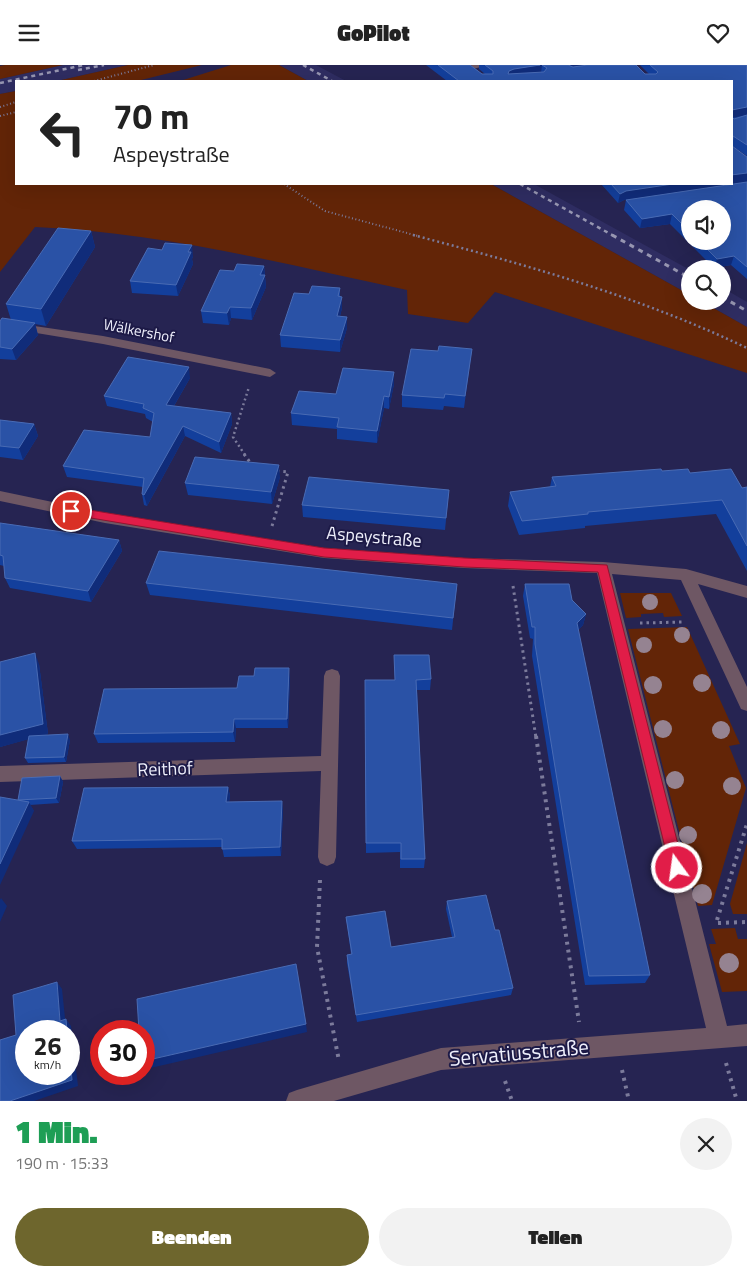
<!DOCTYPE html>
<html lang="de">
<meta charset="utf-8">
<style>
:root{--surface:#fff;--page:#f2f2f2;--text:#222;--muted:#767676;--accent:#6e662d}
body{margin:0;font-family:"Titillium Web",sans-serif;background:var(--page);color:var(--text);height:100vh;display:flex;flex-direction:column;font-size:19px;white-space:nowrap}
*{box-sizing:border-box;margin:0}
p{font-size:16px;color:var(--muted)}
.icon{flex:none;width:28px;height:28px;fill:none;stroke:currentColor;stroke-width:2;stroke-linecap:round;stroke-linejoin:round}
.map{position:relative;height:1036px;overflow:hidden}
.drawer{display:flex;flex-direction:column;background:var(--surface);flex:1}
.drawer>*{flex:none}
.top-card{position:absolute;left:15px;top:15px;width:718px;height:105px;border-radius:0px;box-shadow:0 5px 20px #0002;background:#fff;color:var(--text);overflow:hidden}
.controls{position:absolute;left:681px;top:135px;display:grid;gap:10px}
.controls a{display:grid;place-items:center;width:50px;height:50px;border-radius:50%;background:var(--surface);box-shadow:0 5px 20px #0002;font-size:25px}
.speed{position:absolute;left:15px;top:955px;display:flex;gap:10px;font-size:25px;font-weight:700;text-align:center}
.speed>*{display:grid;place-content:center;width:65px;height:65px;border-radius:50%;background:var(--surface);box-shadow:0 5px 20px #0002;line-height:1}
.speed small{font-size:12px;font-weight:400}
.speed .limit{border:8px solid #d22;background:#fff;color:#111}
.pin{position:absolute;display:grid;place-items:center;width:42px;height:42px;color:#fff;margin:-21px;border:2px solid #fff;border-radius:50%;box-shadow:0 1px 5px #0007}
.me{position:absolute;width:55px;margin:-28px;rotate:346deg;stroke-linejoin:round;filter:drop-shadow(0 0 4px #0008)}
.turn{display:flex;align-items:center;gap:18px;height:105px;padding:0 15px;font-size:22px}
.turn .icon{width:65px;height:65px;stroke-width:2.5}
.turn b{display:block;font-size:35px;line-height:42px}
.round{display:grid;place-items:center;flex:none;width:52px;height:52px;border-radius:26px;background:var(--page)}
.head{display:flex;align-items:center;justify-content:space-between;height:85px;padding:0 15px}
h1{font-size:30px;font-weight:800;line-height:38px;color:#1e9e55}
.primary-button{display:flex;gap:10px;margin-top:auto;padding:10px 15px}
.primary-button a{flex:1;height:58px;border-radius:30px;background:var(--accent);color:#fff;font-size:20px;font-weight:800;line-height:58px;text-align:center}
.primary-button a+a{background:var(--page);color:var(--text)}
header{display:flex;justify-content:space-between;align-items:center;height:65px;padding:0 15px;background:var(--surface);font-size:22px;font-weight:800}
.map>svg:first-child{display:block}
</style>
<header><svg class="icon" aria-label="menu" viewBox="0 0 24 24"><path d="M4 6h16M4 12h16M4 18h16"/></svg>GoPilot<svg class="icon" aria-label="heart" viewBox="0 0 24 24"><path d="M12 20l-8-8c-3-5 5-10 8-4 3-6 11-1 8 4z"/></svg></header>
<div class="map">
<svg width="747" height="1036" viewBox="0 0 747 1036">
<rect width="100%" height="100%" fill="#262452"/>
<g fill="#2f2d62">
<path d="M63,0h65l-71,16h-41v10l-16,3v-15z"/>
<path d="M279,0h37l30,16h-38z"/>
<path d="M491,119h43l156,86v25z"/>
<path d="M723,223l24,14v25l-46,-26h21z"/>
</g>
<g fill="#632507">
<path d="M5,0h58l-63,14v-13z"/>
<path d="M128,0h74l-65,16h-80z"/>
<path d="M231,0h48l29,16h-128z"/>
<path d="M16,26v93h475l199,111v6h11l46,26v46l-252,-81 -27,31 -60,-9 -1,-24c-122,-26 -247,-58 -372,-63l-35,45v-178z"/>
<path d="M620,528h51l11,23 -18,1 -1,-4 -22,1v3l-15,1z"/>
<path d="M687,562l53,117 -11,2 17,42 -34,117 -14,1 -70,-277z"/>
<path d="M747,778v71h-14l-3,-10z"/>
<path d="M735,863l3,11h9v52l-25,1 -13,-48h7l-5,-15z"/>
</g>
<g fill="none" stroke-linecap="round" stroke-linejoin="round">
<g stroke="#7c7b9b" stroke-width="2" stroke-dasharray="1 2.5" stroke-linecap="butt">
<path d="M94,16l60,-16"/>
<path d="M0,42l16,-5"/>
<path d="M0,51l16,-4"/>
<path d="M284,119l41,27 93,25"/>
</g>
<g stroke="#7c7b9b" stroke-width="2.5" stroke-dasharray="2 3" stroke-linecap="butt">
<path d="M413,170c114,30 227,62 334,113"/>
<path d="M245,390l-12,-18 16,-50"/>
</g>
<g stroke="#7c7b9b" stroke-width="3" stroke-dasharray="2.5 4" stroke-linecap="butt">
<path d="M244,389l8,11"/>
<path d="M272,461l16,-54 -11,-1"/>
<path d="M513,521l23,152"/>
<path d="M640,558l43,-1"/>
</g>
<g stroke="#7c7b9b" stroke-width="4" stroke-dasharray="3 5" stroke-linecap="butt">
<path d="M536,671l43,286"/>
<path d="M320,815l-3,67 22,114"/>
<path d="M717,855l30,-96"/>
<path d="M718,858l29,-1"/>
<path d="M726,998l11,38"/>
<path d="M622,1005l7,31"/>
<path d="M505,1016l7,20"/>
</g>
<path fill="#6e5764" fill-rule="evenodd" d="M489,0l-20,5 -4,-2 7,-3z"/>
<g fill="#6e5764" fill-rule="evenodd">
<path d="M0,256l103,15 167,33 6,4 -6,4 -167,-33 -103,-17z"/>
<path d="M0,426l105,22 219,35 140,10 139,4 83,7 61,17v12l-49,-14 49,103v24l-6,-2 -60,-129 -69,-6 115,452 20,-2v22l-306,24 -107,31h-48l3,-8 8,-3 144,-42 265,-20 -109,-455 -133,-5 -140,-10 -219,-35 -105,-22z"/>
<path d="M332,604l6,2 2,5 -4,181 -2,6 -7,3 -7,-3 -2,-6 3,-86 -321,11v-16l321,-10 3,-80 2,-5z"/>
</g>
<g stroke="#9796b1" stroke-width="2.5" stroke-dasharray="4 4" stroke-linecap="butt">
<path d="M303,0l29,16"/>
<path d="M78,5l26,-5"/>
<path d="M0,18l84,-18"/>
<path d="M520,119l94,52"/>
</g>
<g stroke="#9796b1" stroke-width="3" stroke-dasharray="5 5" stroke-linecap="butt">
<path d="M612,170l78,43"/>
<path d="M722,232l25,14"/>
</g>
</g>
<g fill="#958391">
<circle cx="650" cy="537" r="8"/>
<circle cx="682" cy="570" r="8"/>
<circle cx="644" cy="580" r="8"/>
<circle cx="702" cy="618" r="9"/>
<circle cx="653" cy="620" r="9"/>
<circle cx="663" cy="664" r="9"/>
<circle cx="721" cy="665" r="9"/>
<circle cx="675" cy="715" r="9"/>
<circle cx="732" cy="721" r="9"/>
<circle cx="688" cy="770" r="9"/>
<circle cx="702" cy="829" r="10"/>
<circle cx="729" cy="898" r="10"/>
</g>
<g fill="#133f9c" fill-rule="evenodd">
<path d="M426,0h44l12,9h3l-6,-5v-4h157l9,9h4l-9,-9h107v91l-15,-10 15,36 -123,18 -6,3 -17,-19h130v-103h-284z"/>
<path d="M747,117v97l-16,-14 -17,3 -44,-44 -30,4 -16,-18 2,-10zM690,144l32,32h-32z"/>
<path d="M91,166l4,16 -49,79 -11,-2 3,11 -22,25 -16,-1v-38l11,-1 -5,-16z"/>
<path d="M193,191l-1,3 1,5 -15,32 -46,-3 -2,-12z"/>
<path d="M264,201l2,21 -14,33 -21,-2 -2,7 -26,-2 -2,-12 33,-40z"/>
<path d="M340,223v9l2,11 -2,8 7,1v11l-7,24 -59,-5 -1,-12 29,-41z"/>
<path d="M472,284l-8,59 -20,-2 -1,4 -41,-3v-12l36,-44z"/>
<path d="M394,307v12l-5,25 -5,-1 -7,35 -40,-4v-10l-45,-4 -1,-12 45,-19z"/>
<path d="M190,313l-16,28 57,7 1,11 -11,29 -36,-17 -38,70 -3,-1 -2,-11 1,-7 -76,-10 -4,-11 87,-29 3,-15 -7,-4 -1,-4 -38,-8 -3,-10z"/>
<path d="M0,355l34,4 4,12 -15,24 -23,-3z"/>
<path d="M662,406l28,2 52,15 5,-1v84l-31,-57 -131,12v2l-66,7 -11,-29 2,-14 40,-5 2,-10z"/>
<path d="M280,412l-8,27 -84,-9 -3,-12z"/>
<path d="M449,425l-4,40 -142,-13 -1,-12z"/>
<path d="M0,458l119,17 3,11 -31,51 -81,-14 -5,-10 -1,-12 -4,-1z"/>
<path d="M146,518l311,1 -5,46 -302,-35z"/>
<path d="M525,519l47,16 14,14 -3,11 -5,5 72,345 -5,8 -60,2 -53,-329 1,-17 -3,-1 -7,-42z"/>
<path d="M394,590l37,24 -1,11h-13l8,169 -1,9h-24v-16l-34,1 -1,-173h30z"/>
<path d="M0,597l39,2 9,70 -4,1 26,5 -4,22 -38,1 -3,-5 3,-19 -28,8z"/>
<path d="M254,611l36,1 -2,51h-52l-1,14 -137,1 -4,-9 143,-46z"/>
<path d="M60,711l3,6 -4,21 -29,2 4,6 -16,-11z"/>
<path d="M228,722l2,9 -1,6 54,7 -2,47 -57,1 -2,-10 -145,2 -5,-8z"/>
<path d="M447,836l48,29 18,58 -2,7 -154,27 -10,-59v-8l4,-1 -5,-37 45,30 61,-10 -6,-28z"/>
</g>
<g fill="#102c7a">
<path d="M542,0l-1,8 -33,6 1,-8 5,-2z"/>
<path d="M566,0h24l-25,8z"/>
<path d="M747,42v8l-16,3 1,-8z"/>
<path d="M747,108v9l-123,18 -6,3 2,-9 6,-3 47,-7h58v-9z"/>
<path d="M672,149l-2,10 -30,4 2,-9z"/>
<path d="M91,166l4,16 -49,79 -5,-17z"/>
<path d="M192,180l1,11 -1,3 1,5 -15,32 -2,-11 12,-33z"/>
<path d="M734,191l-3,9 -17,3 3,-9z"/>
<path d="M264,201l2,21 -14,33 -1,-12z"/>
<path d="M342,232v11l-5,20v-12z"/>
<path d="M230,242l1,11 -2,7 -2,-12z"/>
<path d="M347,252v11l-7,24v-12z"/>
<path d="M35,258l3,12 -22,25 -4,-11z"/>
<path d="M189,302l1,11 -22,38 -2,-11z"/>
<path d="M394,307v12l-5,25v-12z"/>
<path d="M384,331v12l-7,35v-12z"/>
<path d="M231,348l1,11 -11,29 -2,-11z"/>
<path d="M34,359l4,12 -15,24 -4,-12z"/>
<path d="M183,361l2,10 -38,70 -3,-11z"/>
<path d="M279,400l1,12 -8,27 -1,-12z"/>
<path d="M119,475l3,11 -31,51 -3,-11z"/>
<path d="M586,549l-3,11 -9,10 3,-12z"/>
<path d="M35,588l4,11 9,70 -48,13v-12z"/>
<path d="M289,603l1,9 -2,51 -1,-9z"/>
<path d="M234,654l2,9 -1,14 -2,-10z"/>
<path d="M68,669l2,6 -4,22 -2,-5z"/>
<path d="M60,711l3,6 -4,21 -3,-5z"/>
<path d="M228,722l2,9 -2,15 -2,-9z"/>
<path d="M282,736l1,8 -2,47 -1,-9z"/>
<path d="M29,737l5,9 -34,74v-21z"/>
<path d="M1,833l6,8 -7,16v-22z"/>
<path d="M57,917l5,7 4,39 -6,-7z"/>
<path d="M66,954l5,7 7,60 -44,15h-24l59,-55v-15h-2z"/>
<path d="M306,959l1,8 -161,37 -2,-3v-5z"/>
</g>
<g fill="#2a52a6" stroke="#496bb4">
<path d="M438,0h32l12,9h11v-3l-8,-6h55l-26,4 -5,2 -1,3 36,-2 3,-4 -5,-3h26l5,2 15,-2h48l9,9h11l2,-2 -8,-7h97v42l-15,3v7l2,2 13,-4v30l-14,-9 -1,10 15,11v16l-16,2v-94h-272z"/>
<path d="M747,117v85l-13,-11 -17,3 -18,-18h23v-32h-32v23l-18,-18 -30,5 -16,-19z"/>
<path d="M611,119h62l-47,7 -6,3z"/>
<path d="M58,163l33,3 -50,78 -35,-5z"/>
<path d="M165,178l27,2 -4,7h3l-15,33 -46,-4 18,-33 14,2z"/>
<path d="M237,199l27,2 -4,9h5l-14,33 -21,-1 -3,6 -26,-2 19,-41 14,1z"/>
<path d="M312,221l28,2 -2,8 4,1 -5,19 10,1 -7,23 -60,-5 14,-42 15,1z"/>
<path d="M2,253l33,5 -23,26 -12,-2v-26z"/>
<path d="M439,281l33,3 -7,47 -20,-2 -1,4 -42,-3 9,-46 27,2z"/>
<path d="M128,292l61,10 -23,38 65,8 -12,29 -36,-16 -39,69 -2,-1 2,-16 -81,-12 21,-36 66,7 4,-24 -11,-5 1,-4 -40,-8z"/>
<path d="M343,303l51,4 -5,25 -5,-1 -7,35 -40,-4 2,-9 -48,-5 8,-22 37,3z"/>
<path d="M0,355l34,4 -15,24 -19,-2z"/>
<path d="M195,392l84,8 -8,27 -86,-9z"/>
<path d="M661,404l1,2 26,-2 2,4 41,-4 11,19 5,-1v59l-25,-46 -134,12v2l-66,7 -12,-29 46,-6 -4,-9z"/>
<path d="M309,412l140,13 -3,28 -144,-13z"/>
<path d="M0,458l119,17 -31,51 -83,-13 -2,-22 -3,-1z"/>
<path d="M159,486l298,33 -4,34 -307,-35z"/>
<path d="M525,519h44l3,16 14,14 -9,9 73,352 -61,1 -54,-332v-17h-3z"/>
<path d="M35,588l8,71 -43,11v-73z"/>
<path d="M394,590h35l2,24 -15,1 9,179h-24v-16h-35l-1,-163h30z"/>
<path d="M255,603h34l-2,51h-53l-1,13 -139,2 10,-45 133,-1 2,-12h15z"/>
<path d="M68,669l-4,23 -39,1 4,-22z"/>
<path d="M60,711l-4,22 -38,2 4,-22z"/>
<path d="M228,722l-2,15 56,-1 -2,46 -58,2v-10l-150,2 12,-53z"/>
<path d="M0,732l29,5 -29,62z"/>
<path d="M486,830l9,35h4l14,58 -157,27 -9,-60 5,-1 -6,-37 39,-6 6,36 64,-10 -8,-36z"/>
<path d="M296,899l10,60 -162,37v-30h-5l-2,-32z"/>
<path d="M57,917l3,39 6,-2 1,12h-41v43h43v-28l3,34 -62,21h-10v-61l16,-5 -3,-40z"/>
</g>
<path fill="#e11d48" stroke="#92132f" d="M71,442l253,41 140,10 143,7 77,303 -2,5 -5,2 -5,-2 -2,-5 -72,-296 -134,-5 -140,-10 -257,-43 -1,-3z"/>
<g text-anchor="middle" stroke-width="4" stroke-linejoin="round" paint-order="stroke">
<g font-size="15" fill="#eeeffb" stroke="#1d1a47">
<text transform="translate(139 266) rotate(11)" y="5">Wälkershof</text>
</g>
<g font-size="18" fill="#eeeffb" stroke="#1d1a47">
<text transform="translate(374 472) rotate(5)" y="6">Aspeystraße</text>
<text transform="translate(165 704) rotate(-2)" y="6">Reithof</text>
</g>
<g font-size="21" fill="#eeeffb" stroke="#1d1a47">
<text transform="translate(519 988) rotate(-5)" y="7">Servatiusstraße</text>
</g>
</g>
</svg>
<div class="controls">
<a><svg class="icon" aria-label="sound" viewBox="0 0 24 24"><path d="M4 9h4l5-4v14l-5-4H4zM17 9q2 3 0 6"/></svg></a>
<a><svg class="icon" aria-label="search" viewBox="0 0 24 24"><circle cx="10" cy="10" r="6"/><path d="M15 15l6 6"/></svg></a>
</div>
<div class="speed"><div>26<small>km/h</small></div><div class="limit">30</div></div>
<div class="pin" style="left:71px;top:446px;background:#d93025"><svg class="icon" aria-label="arrive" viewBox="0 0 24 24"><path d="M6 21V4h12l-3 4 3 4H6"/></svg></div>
<svg class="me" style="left:677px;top:803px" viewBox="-20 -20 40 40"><circle r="17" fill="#e11d48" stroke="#fff" stroke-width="3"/><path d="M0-11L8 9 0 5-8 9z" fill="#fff"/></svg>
<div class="top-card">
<div class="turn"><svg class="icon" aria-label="left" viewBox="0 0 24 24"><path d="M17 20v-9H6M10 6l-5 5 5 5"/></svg><div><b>70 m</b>Aspeystraße</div></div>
</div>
</div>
<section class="drawer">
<div class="head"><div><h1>1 Min.</h1><p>190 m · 15:33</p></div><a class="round"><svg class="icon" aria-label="close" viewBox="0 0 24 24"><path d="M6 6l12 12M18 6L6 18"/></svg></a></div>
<div class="primary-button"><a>Beenden</a><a>Teilen</a></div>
</section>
